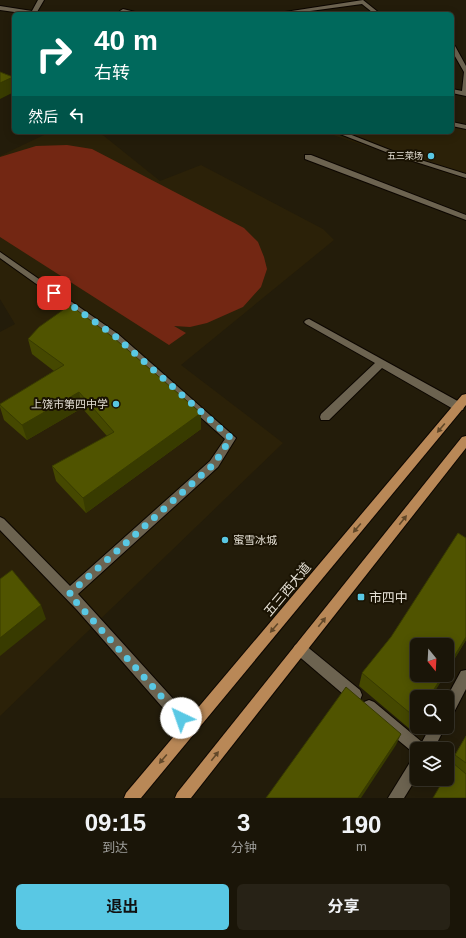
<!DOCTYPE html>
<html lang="zh">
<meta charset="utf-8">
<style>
:root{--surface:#1a1508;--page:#272216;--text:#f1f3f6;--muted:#9f9f9c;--line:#383429;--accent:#59c8e4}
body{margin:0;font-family:Helvetica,"Noto Sans SC",sans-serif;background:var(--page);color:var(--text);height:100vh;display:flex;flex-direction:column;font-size:15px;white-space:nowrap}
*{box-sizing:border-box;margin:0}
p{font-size:13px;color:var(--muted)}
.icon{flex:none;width:22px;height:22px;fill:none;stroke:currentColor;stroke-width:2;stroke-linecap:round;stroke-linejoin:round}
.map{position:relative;height:798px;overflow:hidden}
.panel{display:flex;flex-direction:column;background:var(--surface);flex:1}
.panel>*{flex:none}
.banner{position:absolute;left:12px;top:12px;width:442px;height:122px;border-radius:6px;box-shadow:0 2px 10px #0003,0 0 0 1px var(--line);background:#00695c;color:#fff;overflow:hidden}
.needle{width:26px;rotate:162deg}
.tools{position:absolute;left:410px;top:638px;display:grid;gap:8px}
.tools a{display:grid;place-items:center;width:44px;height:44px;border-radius:6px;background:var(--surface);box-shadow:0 2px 10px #0003,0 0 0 1px var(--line);font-size:20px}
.pin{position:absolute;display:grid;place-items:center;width:34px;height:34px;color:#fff;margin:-17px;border-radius:8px;box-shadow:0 2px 6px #0006}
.me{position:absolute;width:44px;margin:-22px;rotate:318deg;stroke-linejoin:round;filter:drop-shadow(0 0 3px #0008)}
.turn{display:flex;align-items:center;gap:14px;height:84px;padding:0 16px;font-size:18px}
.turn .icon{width:52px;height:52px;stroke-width:2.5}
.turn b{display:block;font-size:28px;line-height:34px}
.then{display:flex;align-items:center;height:38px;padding:0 16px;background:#0003;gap:8px;font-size:15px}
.eta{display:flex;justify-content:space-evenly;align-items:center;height:68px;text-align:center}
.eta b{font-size:24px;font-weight:700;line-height:28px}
.button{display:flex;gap:8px;margin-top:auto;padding:8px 16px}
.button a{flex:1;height:46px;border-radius:6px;background:var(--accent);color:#111;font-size:16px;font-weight:700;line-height:46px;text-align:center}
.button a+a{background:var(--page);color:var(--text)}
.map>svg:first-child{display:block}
</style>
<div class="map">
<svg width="466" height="798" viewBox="0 0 466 798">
<rect width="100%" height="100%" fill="#231c0a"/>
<g fill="#2b2108">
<path d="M452,122l14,3v55l-142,-48h128z"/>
<path d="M50,132h49l61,49 41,-16 122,64 11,11 -153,125 102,78 -283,273v-384l15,-8 -15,-25v-143z"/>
</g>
<path fill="#732713" d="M67,145l25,4 152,79 14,14 6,15 3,12 -6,18 -18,20 -36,16 -17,4 -16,-1 12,7 -17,12 -169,-108v-80l36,-11z"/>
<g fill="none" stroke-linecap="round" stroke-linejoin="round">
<defs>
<g id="minor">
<path d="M38,0h6l-7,12 5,2h-13l-29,-4v-4l32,5z"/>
<path d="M363,0l15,12v2h-11l5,-2 -10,-8 -74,10 -3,-2z"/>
<path d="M123,9l20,5 -22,-2 -1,-1z"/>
<path d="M452,44l3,2 11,20v30l-14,-3v-4l10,2 2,-19 -12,-21z"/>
<path d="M452,122l14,3v4l-14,-3z"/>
<path d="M335,132h9l51,20 71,22v4l-75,-24z"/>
<path d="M305,155h6l155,60v5l-161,-61z"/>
<path d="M0,252l118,82 118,104 -18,29 -140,127 117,129 2,5 -2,5 -5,2 -5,-2 -108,-123 -77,-80v-13l4,2 66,67 140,-125 15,-22 -113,-101 -112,-80z"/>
<path d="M309,319l154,85 1,3 -1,3h-8l-73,-42 -53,52h-8l-1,-3 1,-3 54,-51 -69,-39 -2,-2 2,-2z"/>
<path d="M300,643l5,2 55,45 2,5 -2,5 -5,2 -5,-2 -55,-47 -2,-4 2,-4z"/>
<path d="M466,670v19l-14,27 -5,2v-21l14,-26z"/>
<path d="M369,700l5,2 48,40 8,-15h15l-11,22h-17v6l-2,-1 -51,-42 -2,-5 2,-5z"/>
<path d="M417,757v20l-13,21h-16l24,-39z"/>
</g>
<g id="major">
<path d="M466,394v11l-325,393h-17l2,-5 336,-398z"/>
<path d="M466,436v12l-275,350h-16l2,-5 285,-356z"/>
</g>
</defs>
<use href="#minor" stroke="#0c0600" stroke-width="2"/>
<use href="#major" stroke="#0c0600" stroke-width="2"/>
<use href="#minor" fill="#6c6350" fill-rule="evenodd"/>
<use href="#major" fill="#b98857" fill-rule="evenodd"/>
</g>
<g fill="#454800">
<path d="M28,339l173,90 -115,84 -30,-32 -4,-15 55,-30 -25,-28 -55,32 -23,-20 -4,-13v-3l54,-33 -22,-17z"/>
<path d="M466,538v102l-19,31v-26l-2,30 -14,22h-14v23l-6,10 -52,-44 3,-13 29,-36z"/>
<path d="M466,736v62l-15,-30 -3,-2z"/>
</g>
<g fill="#383b00">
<path d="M13,77l1,3v12l-14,7v-16z"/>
<path d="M79,392l3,16 -55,32 -5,-15z"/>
<path d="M201,413v16l-115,84 -3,-15z"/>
<path d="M41,605l5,14 -46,37v-18z"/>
<path d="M466,637v3l-19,31v-3z"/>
<path d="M443,675h2l-14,22h-2z"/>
<path d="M417,717v3l-6,10z"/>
<path d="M401,734l-5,11 -35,53h-3z"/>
</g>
<g fill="#505400" stroke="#383b00">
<path d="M0,72l13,5 -13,6z"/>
<path d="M70,305l44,33 87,75 -118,85 -31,-32 62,-34 -35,-40 -57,33 -22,-20v-1l64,-39 -36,-26 11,-12z"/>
<path d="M458,533l8,5v99l-19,31v-23h-30v30h26l-14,22h-12v20l-1,1 -54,-45 29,-36z"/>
<path d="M12,570l29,35 -41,33v-59z"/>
<path d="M346,687l55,47 -43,64h-92z"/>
<path d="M466,736v27l-11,-8z"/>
<path d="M453,763l13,11v24h-33l11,-19h3v-5z"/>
</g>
<defs><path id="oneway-solid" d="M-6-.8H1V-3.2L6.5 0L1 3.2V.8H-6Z"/></defs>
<g fill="#624829">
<use href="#oneway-solid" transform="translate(441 428) rotate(130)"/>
<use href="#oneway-solid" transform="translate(403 520) rotate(-52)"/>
<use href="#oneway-solid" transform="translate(357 528) rotate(130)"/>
<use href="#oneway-solid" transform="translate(322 622) rotate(-52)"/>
<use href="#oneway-solid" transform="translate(274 628) rotate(130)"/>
<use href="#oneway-solid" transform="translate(215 756) rotate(-52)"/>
<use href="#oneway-solid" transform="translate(163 759) rotate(130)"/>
</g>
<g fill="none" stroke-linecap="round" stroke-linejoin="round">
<path stroke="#59c8e4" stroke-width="7" stroke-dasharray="0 12.6" d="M54,293l61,43 116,102 -17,26 -145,130 112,124"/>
</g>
<g fill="#59c8e4" stroke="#1a1303" stroke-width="1.5">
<circle cx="431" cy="156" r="4"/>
<circle cx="116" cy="404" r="4"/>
<circle cx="225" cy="540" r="4"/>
<rect x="357" y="593" width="8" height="8" rx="2"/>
</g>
<g text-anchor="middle" stroke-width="4" stroke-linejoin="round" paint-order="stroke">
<g font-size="9" fill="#e5e0d5" stroke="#1a1303" text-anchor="end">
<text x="423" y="159">五三菜场</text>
</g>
<g font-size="11" fill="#e5e0d5" stroke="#1a1303" text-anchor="end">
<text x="108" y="408">上饶市第四中学</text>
<text x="233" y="544" text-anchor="start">蜜雪冰城</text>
</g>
<g font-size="13" fill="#e5e0d5" stroke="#1a1303">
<text transform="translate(287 589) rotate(-50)" y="5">五三西大道</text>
</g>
<g font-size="13" fill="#e5e0d5" stroke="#1a1303" text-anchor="start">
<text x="369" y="602">市四中</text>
</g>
</g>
</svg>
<div class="tools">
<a><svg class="needle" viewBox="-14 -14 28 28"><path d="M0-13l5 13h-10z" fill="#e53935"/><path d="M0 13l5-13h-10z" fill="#9f9f9c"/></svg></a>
<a><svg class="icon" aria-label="search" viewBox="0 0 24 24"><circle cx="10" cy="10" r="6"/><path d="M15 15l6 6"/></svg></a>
<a><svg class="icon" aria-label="layers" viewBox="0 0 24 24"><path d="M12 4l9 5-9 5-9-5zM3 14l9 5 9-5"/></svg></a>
</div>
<div class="pin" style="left:54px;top:293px;background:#d93025"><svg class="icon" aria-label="arrive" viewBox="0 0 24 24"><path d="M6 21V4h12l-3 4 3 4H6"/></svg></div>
<svg class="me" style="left:181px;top:718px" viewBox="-20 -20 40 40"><circle r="19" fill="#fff"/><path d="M0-13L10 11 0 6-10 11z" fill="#59c8e4"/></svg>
<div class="banner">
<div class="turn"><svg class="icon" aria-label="right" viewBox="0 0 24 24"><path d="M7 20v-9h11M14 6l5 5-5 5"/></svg><div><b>40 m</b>右转</div></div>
<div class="then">然后<svg class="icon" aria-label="left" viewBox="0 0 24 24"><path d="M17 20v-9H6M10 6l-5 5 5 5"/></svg></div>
</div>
</div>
<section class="panel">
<div class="eta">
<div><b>09:15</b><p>到达</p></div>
<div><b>3</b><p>分钟</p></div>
<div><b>190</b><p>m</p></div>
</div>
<div class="button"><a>退出</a><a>分享</a></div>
</section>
